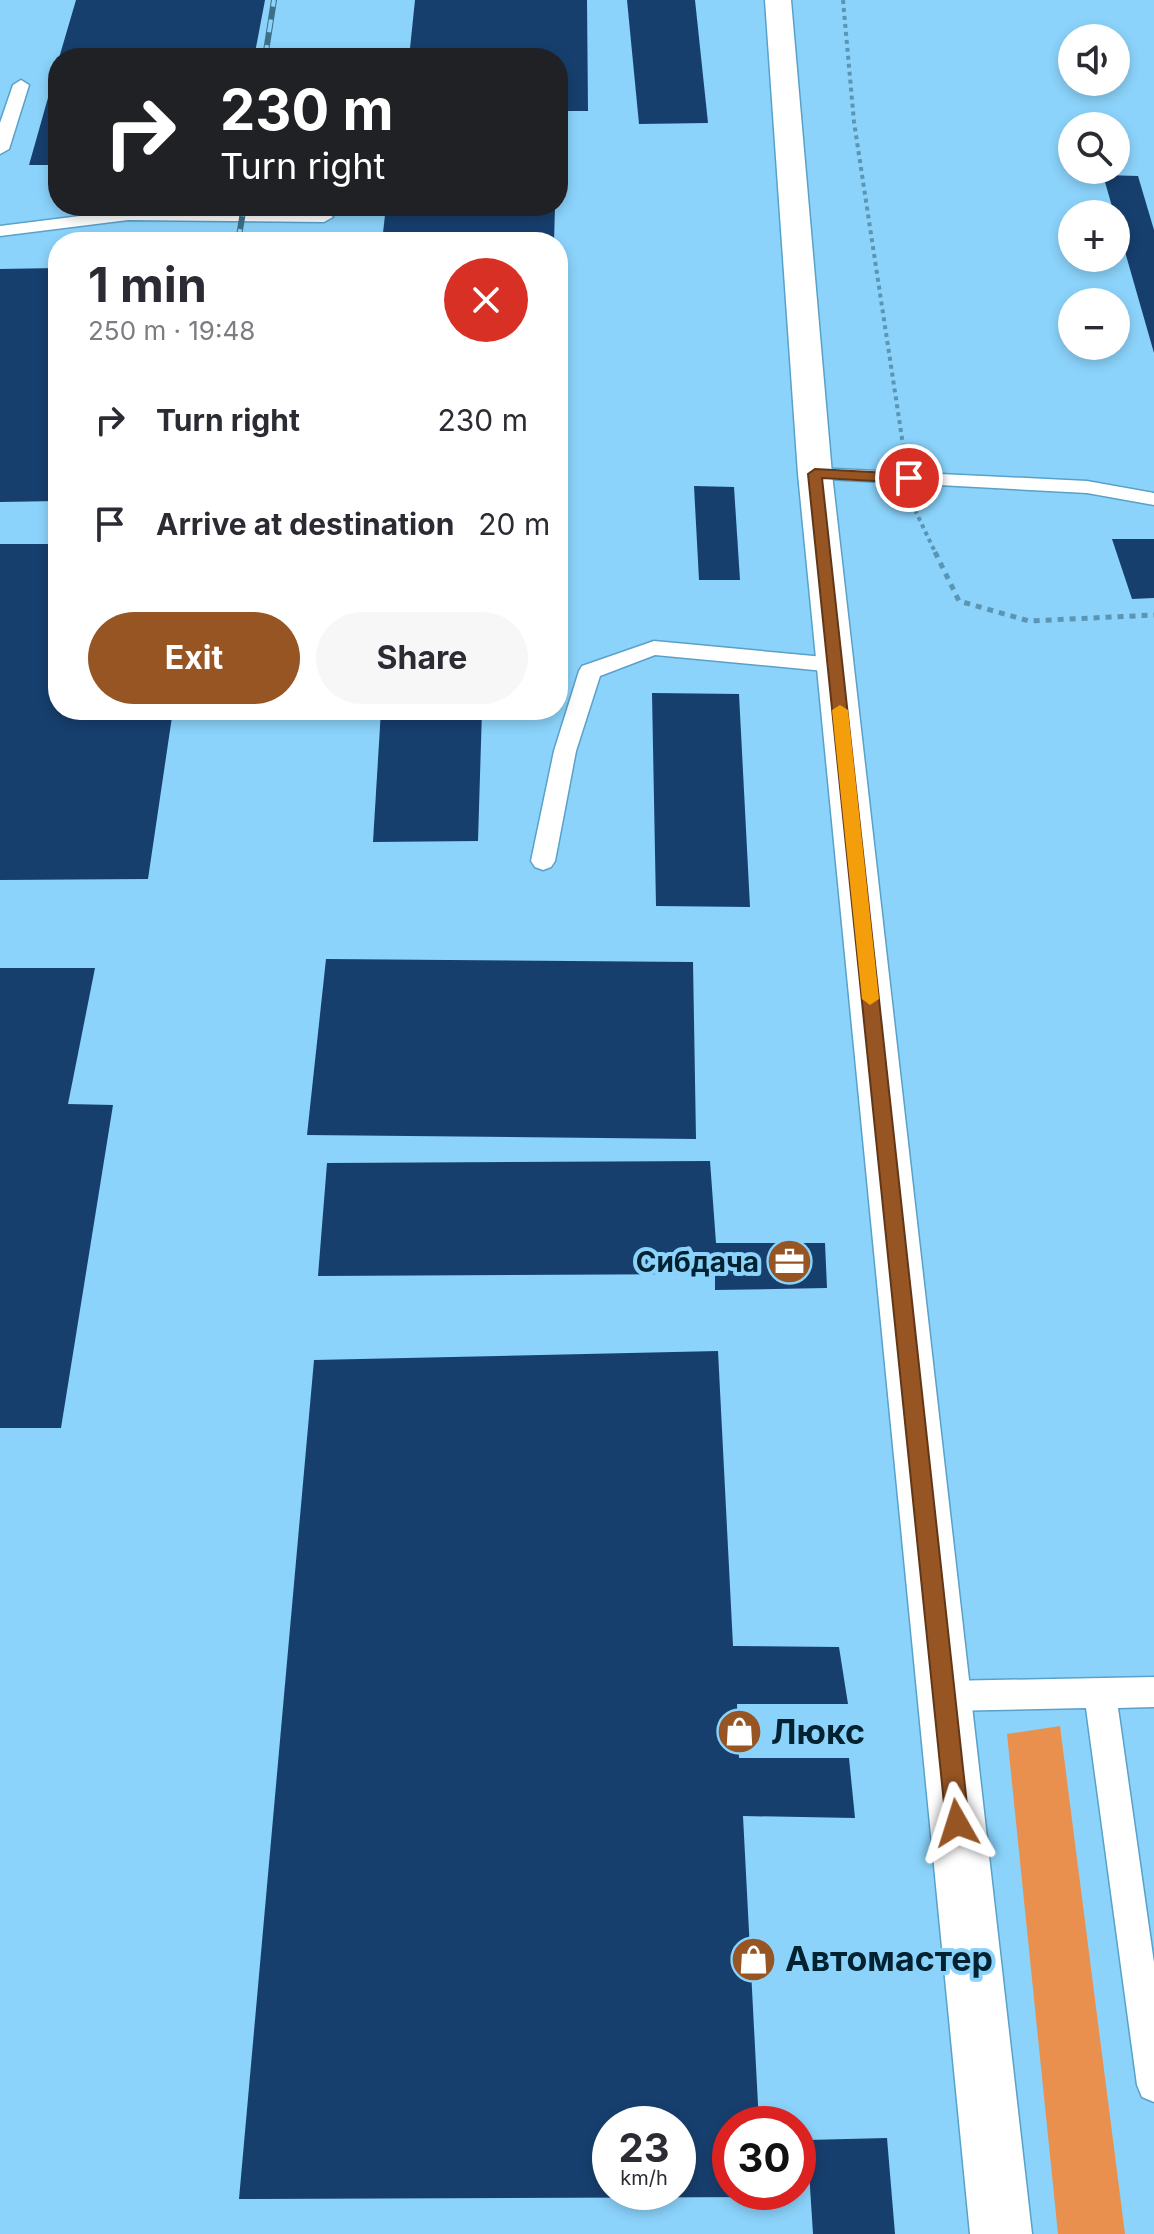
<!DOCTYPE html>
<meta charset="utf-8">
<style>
:root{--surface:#fff;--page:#f7f7f7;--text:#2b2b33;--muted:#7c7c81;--accent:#975523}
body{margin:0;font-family:Inter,sans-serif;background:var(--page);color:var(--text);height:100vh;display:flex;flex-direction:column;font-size:30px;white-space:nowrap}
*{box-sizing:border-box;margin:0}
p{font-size:26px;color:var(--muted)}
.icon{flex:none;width:44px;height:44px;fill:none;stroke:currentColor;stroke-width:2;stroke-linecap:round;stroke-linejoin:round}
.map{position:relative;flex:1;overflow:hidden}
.sheet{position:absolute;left:48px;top:232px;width:520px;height:488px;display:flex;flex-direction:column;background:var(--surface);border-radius:32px;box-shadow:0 4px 12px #0003}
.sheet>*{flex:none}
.banner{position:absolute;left:48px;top:48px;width:520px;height:168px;border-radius:32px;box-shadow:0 4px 12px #0003;background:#202124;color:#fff;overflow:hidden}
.buttons{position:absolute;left:1058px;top:24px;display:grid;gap:16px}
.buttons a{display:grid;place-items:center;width:72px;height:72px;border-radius:50%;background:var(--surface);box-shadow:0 4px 12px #0003;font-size:40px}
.speed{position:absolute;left:592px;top:2106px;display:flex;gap:16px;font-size:40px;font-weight:700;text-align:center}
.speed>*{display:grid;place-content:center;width:104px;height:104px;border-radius:50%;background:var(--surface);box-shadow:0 4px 12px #0003;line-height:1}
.speed small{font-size:20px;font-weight:400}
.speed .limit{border:12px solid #d22;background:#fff;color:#111}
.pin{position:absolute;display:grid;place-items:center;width:68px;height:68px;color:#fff;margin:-34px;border:4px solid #fff;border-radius:50%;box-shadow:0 2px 8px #0007}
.me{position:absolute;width:88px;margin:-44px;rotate:354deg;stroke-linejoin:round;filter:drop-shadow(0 0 6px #0008)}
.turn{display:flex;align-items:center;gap:28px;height:168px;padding:0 40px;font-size:36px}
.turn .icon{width:104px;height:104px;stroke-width:2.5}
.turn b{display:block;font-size:56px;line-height:68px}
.round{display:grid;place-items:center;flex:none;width:84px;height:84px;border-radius:42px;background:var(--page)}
.overview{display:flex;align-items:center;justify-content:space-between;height:136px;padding:0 40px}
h1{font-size:48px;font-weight:700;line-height:60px}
.button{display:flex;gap:16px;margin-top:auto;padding:16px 40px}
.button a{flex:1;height:92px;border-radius:48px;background:var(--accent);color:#fff;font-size:32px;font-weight:700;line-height:92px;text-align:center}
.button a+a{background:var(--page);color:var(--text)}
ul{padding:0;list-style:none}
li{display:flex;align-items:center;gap:24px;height:104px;padding:0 40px}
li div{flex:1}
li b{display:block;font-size:30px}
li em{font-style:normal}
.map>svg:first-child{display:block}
</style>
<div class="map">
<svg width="1154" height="2234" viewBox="0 0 1154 2234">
<rect width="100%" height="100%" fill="#8bd3fb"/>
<path fill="#ea904f" d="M1060,1726l65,508h-67l-51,-500z"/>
<g fill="#173f6e" fill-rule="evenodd">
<path d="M76,0h189l-11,58h-195z"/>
<path d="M415,0h172l1,111h-21v34h-9v-87h-149z"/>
<path d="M627,0h68l13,123 -69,1z"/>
<path d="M57,66l1,99h-29z"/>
<path d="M1103,175l35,1 16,54v123z"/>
<path d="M386,206h169l-1,36h-172z"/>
<path d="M58,268v233l-58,1v-233z"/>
<path d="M694,486l40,1 6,93h-41z"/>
<path d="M1112,539h42v59l-22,1z"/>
<path d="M0,544h58v166h115l-25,169 -148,1z"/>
<path d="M652,693l87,1 11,213 -94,-1z"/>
<path d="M381,710h101l-4,131 -105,1z"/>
<path d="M326,959l367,3 3,177 -389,-4z"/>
<path d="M0,968h95l-27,136 45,1 -52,323h-61z"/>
<path d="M710,1161l6,82h109l2,45 -112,2v-16l-397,2 9,-113z"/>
<path d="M718,1351l15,295 106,1 9,57h-111l2,54h110l6,60 -112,-2 16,308h-29v68h33v5l-524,2 75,-839zM610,2124h68v68h-68z"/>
<path d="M887,2138l8,96h-82l-6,-94z"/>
</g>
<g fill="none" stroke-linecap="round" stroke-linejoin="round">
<defs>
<g id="lane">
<path d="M21,80l8,5 -20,64 -9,5v-31l13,-38z"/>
<path d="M128,210l196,2 9,5 -9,5 -196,-2 -128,16v-10z"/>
<path d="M815,468l272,13 67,12v12l-67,-12 -279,-15 -3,-4z"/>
<path d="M654,641l181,17 8,2 3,5 -3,5 -8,2 -180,-17 -55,21 -24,75 -21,110 -4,6 -8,3 -8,-3 -4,-6 23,-110 25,-80 3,-5z"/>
<path d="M1154,1677v30l-36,1 36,255v139l-12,-5 -5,-12 -51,-377 -142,3 -11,-4 -5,-11 5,-11 11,-4z"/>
</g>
<path id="street" d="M765,0h26l41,474 200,1760h-62l-172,-1760z"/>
</defs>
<use href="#lane" stroke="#59a1c8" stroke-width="3"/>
<use href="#street" stroke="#59a1c8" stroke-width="3"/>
<g stroke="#5b95b4" stroke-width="4" stroke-dasharray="4 4" stroke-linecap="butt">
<path d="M843,0l11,122 49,323"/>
<path d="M915,510l21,44"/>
</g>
<path stroke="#5b95b4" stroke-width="5" stroke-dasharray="6 6" stroke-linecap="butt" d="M935,552l24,49 70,20 125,-6"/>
<use href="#lane" fill="#fff" fill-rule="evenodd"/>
<use href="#street" fill="#fff" fill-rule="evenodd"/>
<defs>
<g id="rail">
<path d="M265,58l9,-58"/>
<path d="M238,242l6,-36"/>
</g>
</defs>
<use href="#rail" stroke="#3e6f89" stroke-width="6"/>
<use href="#rail" stroke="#8bd3fb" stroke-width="4" stroke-dasharray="13" stroke-linecap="butt"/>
</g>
<path fill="#975523" stroke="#623717" stroke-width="2" d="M815,469l94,5 7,4 -7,5 -87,-5 147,1345 -4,8 -8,3 -8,-3 -3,-8 -138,-1349z"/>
<path fill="#f59e0b" d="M840,705l8,5 31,289 -9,6 -8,-6 -30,-289z"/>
<defs>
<symbol id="office-disc" viewBox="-11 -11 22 22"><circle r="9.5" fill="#975523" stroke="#8bd3fb"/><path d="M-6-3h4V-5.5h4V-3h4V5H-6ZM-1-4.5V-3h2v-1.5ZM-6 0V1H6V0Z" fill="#fff"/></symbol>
<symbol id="shop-disc" viewBox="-11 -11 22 22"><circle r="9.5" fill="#975523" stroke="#8bd3fb"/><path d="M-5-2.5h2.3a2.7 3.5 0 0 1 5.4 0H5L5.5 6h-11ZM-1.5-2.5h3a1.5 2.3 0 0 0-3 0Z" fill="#fff"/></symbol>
</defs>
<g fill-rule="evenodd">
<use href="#office-disc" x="764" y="1236" width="51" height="51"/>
<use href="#shop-disc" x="714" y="1706" width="51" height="51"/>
<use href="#shop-disc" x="728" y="1934" width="51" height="51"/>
</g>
<g text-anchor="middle" stroke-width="8" stroke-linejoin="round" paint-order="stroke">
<g font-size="28" font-weight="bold" fill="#032231" stroke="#8bd3fb" text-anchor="end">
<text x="759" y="1272">Сибдача</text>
</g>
<g font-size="34" font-weight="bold" fill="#032231" stroke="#8bd3fb" text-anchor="start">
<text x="771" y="1744">Люкс</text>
<text x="785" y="1971">Автомастер</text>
</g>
</g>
</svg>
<div class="buttons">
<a><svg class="icon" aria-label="sound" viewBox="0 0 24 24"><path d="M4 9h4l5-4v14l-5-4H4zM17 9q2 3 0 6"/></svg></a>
<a><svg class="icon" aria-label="search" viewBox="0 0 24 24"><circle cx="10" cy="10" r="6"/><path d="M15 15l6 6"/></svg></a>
<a>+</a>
<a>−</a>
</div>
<div class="speed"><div>23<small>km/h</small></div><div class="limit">30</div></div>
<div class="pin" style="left:909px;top:478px;background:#d93025"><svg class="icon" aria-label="arrive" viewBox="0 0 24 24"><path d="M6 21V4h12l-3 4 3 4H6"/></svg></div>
<svg class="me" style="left:957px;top:1823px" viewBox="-20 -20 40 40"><path d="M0-17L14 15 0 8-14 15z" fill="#975523" stroke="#fff" stroke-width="4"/></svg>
<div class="banner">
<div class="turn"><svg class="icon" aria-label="right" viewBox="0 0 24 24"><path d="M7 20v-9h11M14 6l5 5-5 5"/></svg><div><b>230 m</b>Turn right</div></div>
</div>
<section class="sheet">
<div class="overview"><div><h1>1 min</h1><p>250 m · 19:48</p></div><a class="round" style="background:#d93025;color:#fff"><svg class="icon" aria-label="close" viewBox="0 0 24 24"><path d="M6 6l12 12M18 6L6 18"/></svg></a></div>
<ul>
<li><svg class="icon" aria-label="right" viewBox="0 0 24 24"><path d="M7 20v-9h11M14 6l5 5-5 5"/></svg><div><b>Turn right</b></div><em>230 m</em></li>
<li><svg class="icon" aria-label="arrive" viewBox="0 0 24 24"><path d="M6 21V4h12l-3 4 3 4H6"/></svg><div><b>Arrive at destination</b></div><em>20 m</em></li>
</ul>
<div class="button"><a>Exit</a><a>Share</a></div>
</section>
</div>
